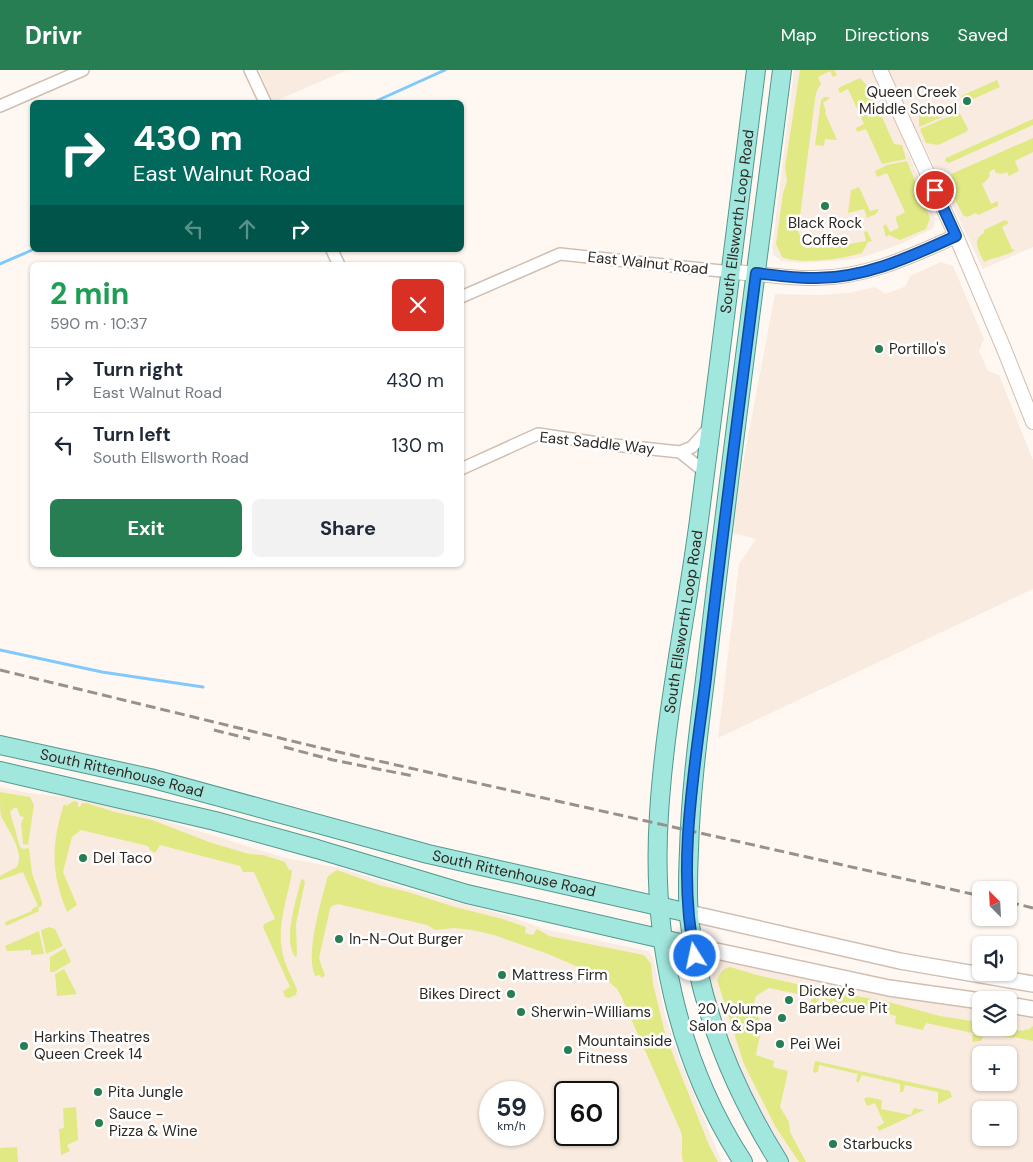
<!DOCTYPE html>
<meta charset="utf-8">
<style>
:root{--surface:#fff;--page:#f2f2f3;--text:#1f2937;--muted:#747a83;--line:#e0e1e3;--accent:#267e52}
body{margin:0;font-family:"DM Sans",sans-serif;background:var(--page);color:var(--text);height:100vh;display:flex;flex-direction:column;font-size:19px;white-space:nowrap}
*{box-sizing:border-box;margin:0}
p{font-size:16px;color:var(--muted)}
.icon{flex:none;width:28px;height:28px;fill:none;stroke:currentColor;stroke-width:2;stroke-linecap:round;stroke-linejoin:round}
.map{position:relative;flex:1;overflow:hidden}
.panel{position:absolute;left:30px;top:192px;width:434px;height:305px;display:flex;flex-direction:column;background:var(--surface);border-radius:8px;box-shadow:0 1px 4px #0004}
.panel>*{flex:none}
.banner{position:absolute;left:30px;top:30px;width:434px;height:152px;border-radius:8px;box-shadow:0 1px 4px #0004;background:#00695c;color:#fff;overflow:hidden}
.needle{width:32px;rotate:336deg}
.tools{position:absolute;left:972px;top:811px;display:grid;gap:10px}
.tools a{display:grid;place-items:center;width:45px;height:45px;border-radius:8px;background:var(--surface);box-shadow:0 1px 4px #0004;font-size:25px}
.speed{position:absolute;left:479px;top:1011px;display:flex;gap:10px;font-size:25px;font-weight:700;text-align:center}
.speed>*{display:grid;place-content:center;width:65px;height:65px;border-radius:50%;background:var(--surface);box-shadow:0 1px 4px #0004;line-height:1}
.speed small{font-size:12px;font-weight:400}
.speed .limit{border:2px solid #111;border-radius:8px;background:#fff;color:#111}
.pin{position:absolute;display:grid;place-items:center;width:42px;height:42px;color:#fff;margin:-21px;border:2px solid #fff;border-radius:50%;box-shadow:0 1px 5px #0007}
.me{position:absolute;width:55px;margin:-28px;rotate:350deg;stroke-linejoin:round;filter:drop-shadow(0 0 4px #0008)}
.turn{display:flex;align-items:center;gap:18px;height:105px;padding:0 20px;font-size:22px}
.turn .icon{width:65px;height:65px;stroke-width:2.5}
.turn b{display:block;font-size:35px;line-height:42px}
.lanes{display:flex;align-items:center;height:48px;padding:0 20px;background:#0003;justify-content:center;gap:25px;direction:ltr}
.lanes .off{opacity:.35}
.round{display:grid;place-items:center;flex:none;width:52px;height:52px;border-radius:8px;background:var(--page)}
.overview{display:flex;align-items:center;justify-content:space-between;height:85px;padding:0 20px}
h1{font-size:30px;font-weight:700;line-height:38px;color:#1e9e55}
.primary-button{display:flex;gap:10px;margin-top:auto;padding:10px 20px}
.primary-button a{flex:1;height:58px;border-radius:8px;background:var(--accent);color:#fff;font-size:20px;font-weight:700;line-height:58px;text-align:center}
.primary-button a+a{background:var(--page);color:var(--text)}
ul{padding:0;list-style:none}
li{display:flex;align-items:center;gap:15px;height:65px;padding:0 20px;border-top:1px solid var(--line)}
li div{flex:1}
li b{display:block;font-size:19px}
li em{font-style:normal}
header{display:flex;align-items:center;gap:30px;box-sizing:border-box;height:70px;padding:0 25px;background:var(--accent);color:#fff}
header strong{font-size:24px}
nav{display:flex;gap:28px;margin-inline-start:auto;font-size:18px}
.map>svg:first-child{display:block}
</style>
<header>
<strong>Drivr</strong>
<nav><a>Map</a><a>Directions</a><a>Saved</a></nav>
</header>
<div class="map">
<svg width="1033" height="1092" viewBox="0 0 1033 1092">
<rect width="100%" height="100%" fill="#fff8f2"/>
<g fill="#f9ebdf" fill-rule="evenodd">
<path d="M259,0h88l-74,32z"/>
<path d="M794,0h77l35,72v5l29,72 -1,7 -2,3 -31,15 -38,13 -16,3 -46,3 -19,-2 -8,-6 -2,-7z"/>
<path d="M886,0h147v177l-50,22 -61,-128 -6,-4z"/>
<path d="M941,192l12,4 31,73 -5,12 9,20 11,4 34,85v129l-315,149 21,-174 17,-25 -26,-7 45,-238 46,1 28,-2 26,-6 11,7 20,-8 4,-10z"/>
<path d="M0,717l29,6 44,5 45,10 55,15 112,35 55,10 74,23 95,25 35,13 103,22 6,6 12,58 15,46 42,101h-722zM490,1022h42v43h-42zM565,1022h43v43h-43z"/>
<path d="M693,876l288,55v27h28v-23l24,4v153h-254l-16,-27zM981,985h28v27h-28zM981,1040h28v28h-28z"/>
</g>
<g fill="#e1e985">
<path d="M800,0h34l3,5 -4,2 -3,-6 -12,6 3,7 -4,6 -2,9 -17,133 2,3 6,4v9l26,-1 34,-6 -2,-9 3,-1 5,10 -4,1 -6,11c-19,6 -62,12 -80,4l-6,-13 7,-51 4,-12 -2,-14z"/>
<path d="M860,8l9,10 25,56 8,1 4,14 -24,5 -16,-35 -9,3 -1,-4 8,-4 -16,-35 -8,4 -2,-4 2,-2z"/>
<path d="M997,10l3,7 -36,16 -3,-7z"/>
<path d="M824,27h4l2,1 -7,5 3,8 -1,2 12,27 -12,-1 -1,7 -9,-1 6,-45z"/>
<path d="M937,37l5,10 -23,10v-12z"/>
<path d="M959,42l9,17 -2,3 -28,13 -12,-2 -6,-14z"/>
<path d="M1033,49v6l-84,38 -4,-2 1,-3z"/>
<path d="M1033,68v14l-18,9 4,10 -10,5 -2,-4 -5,2 -6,-1 -2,-4 -5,3 1,4 -4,5 -4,3 9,20 7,-3v5l-20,9 -2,-2 -9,4 -4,-2 -14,-27 3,-10 -1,-4z"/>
<path d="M907,91l23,57 -4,11 -26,11 -11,-5 -3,2 -3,-11 3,-2 4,8 9,-4 -3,-8v-3l9,-5 -18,-39 -10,4 -2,-6 12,-6z"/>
<path d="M859,117l11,24 9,-2 -3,5 -9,4 -3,-9 -16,4 3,-23z"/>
<path d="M1005,150l4,3 -7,4 10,22 3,1c-8,6 -21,7 -31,12 -5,-11 -13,-22 0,-29v-3z"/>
<path d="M0,722l30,5 4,8 -6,40 -5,-1 -2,-21 3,-6 -4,-1 -3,-8h-3l-4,4 10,35 3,2 6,-1 3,25 10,29v4l-4,2 1,3 -33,15 -1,-4 27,-11v-2l6,-3 -15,-34 -23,8v-4l17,-9c8,-15 -9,-37 -16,-51 -1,-5 -1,-17 -1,-24z"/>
<path d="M74,731l4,1v5h2l2,-4h4l29,9 37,8 60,23 37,11 14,1 22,7 4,8h3v2c-4,25 -15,52 -10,78 2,14 10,27 15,40l-1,5 -7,3 -4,-1 -2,-6 7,-4 -27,-60 1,-3 11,-5 -21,-47h-11l-3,-6 -80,-21 -5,8 -5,-3 -2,-4 -67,-16 -9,7 -9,35 14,33 -10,7c-16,-39 -16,-65 -4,-105l1,-3 2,2z"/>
<path d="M337,800l42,15 29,7 47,15 48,12 23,8 -1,6 8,2 4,-6 12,7 95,19 7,9 2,20 13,53 43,108 9,17h-35c-3,-10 1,-20 -2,-30l-60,-136 -4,-7 -11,-10 -58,-25 -54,-19 -22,-5 -18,-2 -19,2 -8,-5 -89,-21 -6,2 -2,3 -11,49 6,18 -4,2 -1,-3 -5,1c-10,-21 6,-74 12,-97l1,-3z"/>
<path d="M303,809l2,3 -9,42 1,32 -2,1c-12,-19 1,-56 6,-77z"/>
<path d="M49,857l6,2 8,17 -17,8 -5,-24z"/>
<path d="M39,861l5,23 -13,1v-5l-24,1 -2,-5z"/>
<path d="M65,878l6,14 -17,10h-4v-15z"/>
<path d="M730,897l27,8 71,16 57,10 55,15 38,6 4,6 -2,8 3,1 -2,4 -8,1 -1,-1 1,-8 -47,-10 -3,7 -27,-6 -1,-2 1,-6 -38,-9 -2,7h-2v-8l-22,-5 -3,8 1,-8 -11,-3 -6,15 -4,-1 3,-15 -43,-9 -13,8 -3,12 7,12 -2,6 3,4 -5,25 18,6 -1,6 15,4 -8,36 9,15 1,10 16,30h-7l-24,-36 -31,-62 -27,-84c3,-5 5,-12 13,-13z"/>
<path d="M64,899l13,25 -20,2 -2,-22z"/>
<path d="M1033,956v15l-19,-4v1l-11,-2 4,-7 17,2 1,-2 3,1z"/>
<path d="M815,991l135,30 2,6 -14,7v-12l-33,-7 -2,7h-3v-8l-38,-9 -4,8 -2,-2 2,-7 -39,-9 -1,7 -3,1 -2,-2z"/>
<path d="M867,1027l15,3 -1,9 30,6 3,-7 10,2 -45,21 -2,-4 7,-4 -9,-20 -8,3 -3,-7z"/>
<path d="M76,1037l2,33 -11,5 3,6 -9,4 -2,-26 5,-1 -1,-20z"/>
<path d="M17,1077l1,15h-18v-14z"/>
</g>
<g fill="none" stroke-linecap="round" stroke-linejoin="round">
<g stroke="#81c9fc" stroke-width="3">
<path d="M374,32l71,-32"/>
<path d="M0,194l32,-14"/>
<path d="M0,580l102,22 101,15"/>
</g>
<defs>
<g id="minor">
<path d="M250,0l15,32"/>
<path d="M0,36l83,-36"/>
<path d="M332,180l7,15"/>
<path d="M461,227l99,-43 171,18"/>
<path d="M680,382l25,20"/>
<path d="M461,399l77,-35 67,10 75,8 12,-5 18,-20"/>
</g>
<g id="tertiary">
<path d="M880,0l76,166 48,113 29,73"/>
<path d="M731,202c26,1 53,6 80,6 52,1 99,-21 145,-42"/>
</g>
<g id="secondary">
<path d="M689,843l211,48 133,23"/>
<path d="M693,876l196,42 92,13"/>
<path d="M1009,935l24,4"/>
</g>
<g id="primary">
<path id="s1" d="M0,675l150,33 278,76 261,59"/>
<path d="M0,701l215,50 102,28 150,45 226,52"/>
<path id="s2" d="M743,1092c-67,-103 -92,-227 -84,-348 6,-98 27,-196 40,-294 19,-150 39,-300 57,-450"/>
<path d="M779,1092c-47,-75 -80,-157 -90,-245 -2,-22 -1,-45 0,-67 2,-71 13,-142 21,-212 22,-190 48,-379 72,-568"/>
</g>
</defs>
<use href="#minor" stroke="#d0bfb1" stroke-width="14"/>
<use href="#tertiary" stroke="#d0bfb1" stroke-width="16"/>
<use href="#secondary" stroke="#d0bfb1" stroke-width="18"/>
<use href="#primary" stroke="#51998e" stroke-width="20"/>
<use href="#minor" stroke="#fff" stroke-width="11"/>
<use href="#tertiary" stroke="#fff" stroke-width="14"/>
<use href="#secondary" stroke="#fff" stroke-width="15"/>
<use href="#primary" stroke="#a2e7de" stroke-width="18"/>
<g stroke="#98918b" stroke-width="3" stroke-dasharray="10 5" stroke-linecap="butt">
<path d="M0,600l325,79 656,147"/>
<path d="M214,660l36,9"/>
<path d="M284,677l49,13 80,16"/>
<path d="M1009,832l24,6"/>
</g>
</g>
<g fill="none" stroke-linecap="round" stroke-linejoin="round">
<defs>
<path id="route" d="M695,886c-19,-88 0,-190 11,-278 15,-135 33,-270 50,-405 18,2 36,5 54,5 51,2 100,-21 146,-42l-21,-46"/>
</defs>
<use href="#route" stroke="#114b97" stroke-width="12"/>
<use href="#route" stroke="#1a73e8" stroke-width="9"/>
</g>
<g fill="#267e52" stroke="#fff" stroke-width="2">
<circle cx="967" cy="31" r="5"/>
<circle cx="825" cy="136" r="5"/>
<circle cx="879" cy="279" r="5"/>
<circle cx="83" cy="788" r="5"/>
<circle cx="339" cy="869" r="5"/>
<circle cx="502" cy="905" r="5"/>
<circle cx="511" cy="924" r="5"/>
<circle cx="789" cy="930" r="5"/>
<circle cx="521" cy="942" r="5"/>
<circle cx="782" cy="948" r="5"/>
<circle cx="780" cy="974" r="5"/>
<circle cx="24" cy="976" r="5"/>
<circle cx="568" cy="980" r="5"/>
<circle cx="98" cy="1022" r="5"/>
<circle cx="99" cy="1053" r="5"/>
<circle cx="833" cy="1074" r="5"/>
</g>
<g text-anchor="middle" stroke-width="5" stroke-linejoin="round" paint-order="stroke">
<g font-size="15" fill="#2d2721" stroke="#fff" text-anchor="start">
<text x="957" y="27" text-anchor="end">Queen Creek<tspan x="957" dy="17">Middle School</tspan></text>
<text x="825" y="158" text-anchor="middle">Black Rock<tspan x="825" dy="17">Coffee</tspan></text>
<text x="889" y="284">Portillo's</text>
<text x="93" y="793">Del Taco</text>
<text x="349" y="874">In-N-Out Burger</text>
<text x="512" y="910">Mattress Firm</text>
<text x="799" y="926">Dickey's<tspan x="799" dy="17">Barbecue Pit</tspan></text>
<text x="501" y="929" text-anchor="end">Bikes Direct</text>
<text x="772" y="944" text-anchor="end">20 Volume<tspan x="772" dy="17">Salon &amp; Spa</tspan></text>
<text x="531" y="947">Sherwin-Williams</text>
<text x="34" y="972">Harkins Theatres<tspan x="34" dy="17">Queen Creek 14</tspan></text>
<text x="578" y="976">Mountainside<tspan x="578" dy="17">Fitness</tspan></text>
<text x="790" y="979">Pei Wei</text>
<text x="108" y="1027">Pita Jungle</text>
<text x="109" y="1049">Sauce -<tspan x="109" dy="17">Pizza &amp; Wine</tspan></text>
<text x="843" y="1079">Starbucks</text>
</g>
<g font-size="15" fill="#2d2721" stroke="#fff">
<text dy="5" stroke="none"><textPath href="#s2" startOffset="962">South Ellsworth Loop Road</textPath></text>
<text transform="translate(648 193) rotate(6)" y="5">East Walnut Road</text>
<text transform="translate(597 373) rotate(6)" y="5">East Saddle Way</text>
<text dy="5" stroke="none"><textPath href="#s2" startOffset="558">South Ellsworth Loop Road</textPath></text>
<text dy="5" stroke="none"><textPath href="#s1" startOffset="125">South Rittenhouse Road</textPath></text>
<text dy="5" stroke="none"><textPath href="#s1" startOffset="530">South Rittenhouse Road</textPath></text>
</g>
</g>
</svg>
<div class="tools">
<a><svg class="needle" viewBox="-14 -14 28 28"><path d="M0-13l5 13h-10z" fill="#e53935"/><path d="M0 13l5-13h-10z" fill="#747a83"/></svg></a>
<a><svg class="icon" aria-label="sound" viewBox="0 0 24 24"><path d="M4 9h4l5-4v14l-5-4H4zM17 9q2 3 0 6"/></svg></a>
<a><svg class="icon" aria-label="layers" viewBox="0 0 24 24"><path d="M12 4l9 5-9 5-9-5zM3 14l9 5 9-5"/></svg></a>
<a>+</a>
<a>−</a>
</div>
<div class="speed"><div>59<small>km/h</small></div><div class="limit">60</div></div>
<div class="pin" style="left:935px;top:120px;background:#d93025"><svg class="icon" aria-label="arrive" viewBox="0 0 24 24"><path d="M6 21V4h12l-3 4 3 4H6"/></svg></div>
<svg class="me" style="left:695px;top:886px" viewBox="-20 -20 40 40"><circle r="17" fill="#1a73e8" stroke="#fff" stroke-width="3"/><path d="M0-11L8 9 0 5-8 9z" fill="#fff"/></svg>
<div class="banner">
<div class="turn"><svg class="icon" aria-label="right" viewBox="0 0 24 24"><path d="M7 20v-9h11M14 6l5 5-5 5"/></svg><div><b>430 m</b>East Walnut Road</div></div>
<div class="lanes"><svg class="icon off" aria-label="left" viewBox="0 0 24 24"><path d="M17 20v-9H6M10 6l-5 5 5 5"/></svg><svg class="icon off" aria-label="ahead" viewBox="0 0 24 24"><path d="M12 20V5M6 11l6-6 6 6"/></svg><svg class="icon" aria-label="right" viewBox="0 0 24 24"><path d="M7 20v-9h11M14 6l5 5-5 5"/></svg></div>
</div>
<section class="panel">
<div class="overview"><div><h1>2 min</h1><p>590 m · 10:37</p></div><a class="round" style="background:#d93025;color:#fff"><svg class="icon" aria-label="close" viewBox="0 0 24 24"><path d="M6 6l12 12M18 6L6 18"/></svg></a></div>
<ul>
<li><svg class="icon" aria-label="right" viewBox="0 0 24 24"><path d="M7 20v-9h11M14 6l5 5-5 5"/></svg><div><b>Turn right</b><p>East Walnut Road</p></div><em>430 m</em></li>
<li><svg class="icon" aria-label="left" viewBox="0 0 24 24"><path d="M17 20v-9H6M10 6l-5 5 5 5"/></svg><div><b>Turn left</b><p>South Ellsworth Road</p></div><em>130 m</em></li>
</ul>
<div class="primary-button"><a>Exit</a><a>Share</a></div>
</section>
</div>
